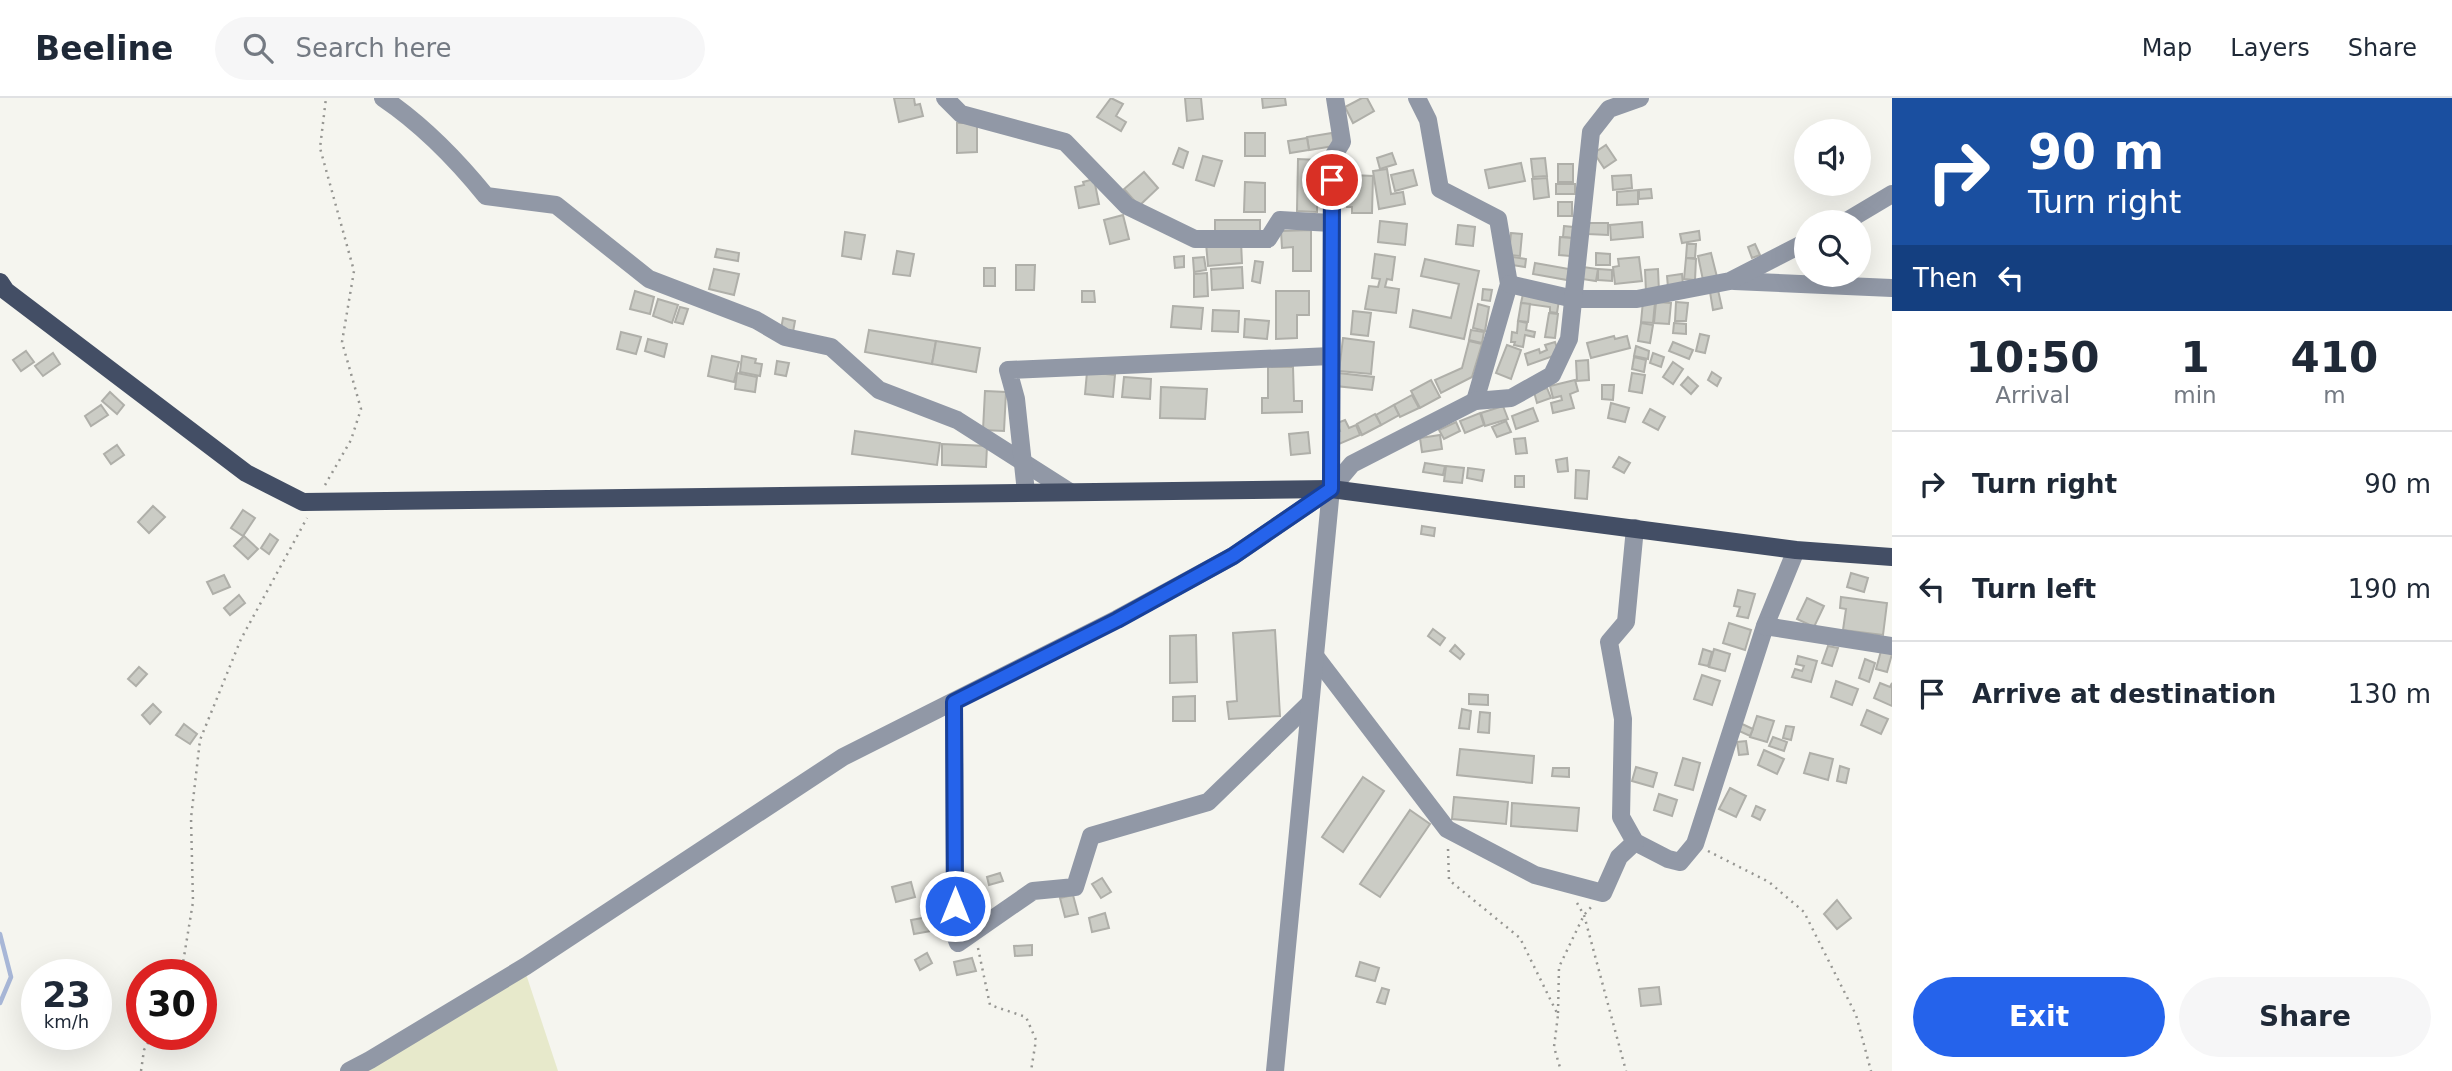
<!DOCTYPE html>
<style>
:root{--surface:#fff;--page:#f6f6f7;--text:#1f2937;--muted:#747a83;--line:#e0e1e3;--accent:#2563eb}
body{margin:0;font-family:"DejaVu Sans",sans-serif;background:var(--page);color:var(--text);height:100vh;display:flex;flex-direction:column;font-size:26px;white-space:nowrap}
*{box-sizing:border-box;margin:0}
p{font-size:23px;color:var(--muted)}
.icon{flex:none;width:38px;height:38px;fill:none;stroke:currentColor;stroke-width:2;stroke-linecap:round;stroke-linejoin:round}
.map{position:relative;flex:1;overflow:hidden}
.sheet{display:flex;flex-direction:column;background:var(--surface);width:560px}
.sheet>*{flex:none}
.banner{background:#1a4fa0;color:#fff;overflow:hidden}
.buttons{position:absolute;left:1794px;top:21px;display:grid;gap:14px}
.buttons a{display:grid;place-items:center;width:77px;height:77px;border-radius:50%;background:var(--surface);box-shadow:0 7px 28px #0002;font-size:35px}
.speed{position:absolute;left:21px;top:861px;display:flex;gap:14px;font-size:35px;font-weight:700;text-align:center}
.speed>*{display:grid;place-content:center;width:91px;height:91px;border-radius:50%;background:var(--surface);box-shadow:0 7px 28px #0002;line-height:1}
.speed small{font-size:18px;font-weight:400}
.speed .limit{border:10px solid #d22;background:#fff;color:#111}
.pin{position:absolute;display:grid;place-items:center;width:60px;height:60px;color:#fff;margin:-30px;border:4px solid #fff;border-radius:50%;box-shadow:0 2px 7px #0007}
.me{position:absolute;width:77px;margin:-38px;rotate:0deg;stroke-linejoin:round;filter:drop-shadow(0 0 5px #0008)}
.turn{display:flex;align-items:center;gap:24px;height:147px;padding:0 21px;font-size:32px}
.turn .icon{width:91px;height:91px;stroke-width:2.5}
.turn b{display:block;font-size:49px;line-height:60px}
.then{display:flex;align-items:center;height:66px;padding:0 21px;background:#0003;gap:14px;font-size:26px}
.eta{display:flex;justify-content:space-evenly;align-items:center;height:119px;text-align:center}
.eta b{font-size:42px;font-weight:700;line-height:49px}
.action{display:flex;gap:14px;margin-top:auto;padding:14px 21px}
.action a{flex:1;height:80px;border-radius:42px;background:var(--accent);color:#fff;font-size:28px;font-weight:700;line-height:80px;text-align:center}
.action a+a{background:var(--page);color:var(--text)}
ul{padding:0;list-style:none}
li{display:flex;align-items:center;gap:21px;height:105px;padding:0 21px;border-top:2px solid var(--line)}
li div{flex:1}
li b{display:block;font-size:26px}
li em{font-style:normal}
header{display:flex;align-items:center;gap:42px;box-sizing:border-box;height:98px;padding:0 35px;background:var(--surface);border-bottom:2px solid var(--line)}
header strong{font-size:33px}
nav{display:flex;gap:38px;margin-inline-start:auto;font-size:24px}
.search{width:490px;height:63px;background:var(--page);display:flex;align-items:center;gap:18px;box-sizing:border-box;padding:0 24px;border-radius:38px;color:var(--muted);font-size:26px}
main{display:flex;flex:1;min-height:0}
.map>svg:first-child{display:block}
</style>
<header>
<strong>Beeline</strong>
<div class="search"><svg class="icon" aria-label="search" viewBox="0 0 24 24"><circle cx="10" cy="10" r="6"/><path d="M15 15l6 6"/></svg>Search here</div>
<nav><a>Map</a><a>Layers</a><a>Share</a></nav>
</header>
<main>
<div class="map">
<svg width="1892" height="973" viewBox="0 0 1892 973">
<rect width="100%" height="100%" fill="#f5f5ef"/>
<path fill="#e7e9cb" d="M526,876l32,97h-196z"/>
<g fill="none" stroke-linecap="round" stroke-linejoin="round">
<path stroke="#a8b7d7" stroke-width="4.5" d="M0,836l11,43 -11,26"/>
</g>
<g fill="#cbccc5" stroke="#afafa9" stroke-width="2">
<path d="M894,0h20l1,7 5,-1 3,12 -24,6z"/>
<path d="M1111,0l12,6 -7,12 10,6 -5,9 -24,-14z"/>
<path d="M1185,0h16l2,21 -16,2z"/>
<path d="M1262,0h23l1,7 -23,3z"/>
<path d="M1362,0h5l7,13 -21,12 -8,-16z"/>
<path d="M957,25h20v29l-20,1z"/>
<rect x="1245" y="35" width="20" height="23"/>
<path d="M1332,35l2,13 -25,4 -2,-13z"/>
<path d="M1307,40l2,12 -19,3 -2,-12z"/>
<path d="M1606,47l10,15 -12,8 -10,-15z"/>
<path d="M1179,50l9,4 -5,16 -10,-4z"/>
<path d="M1392,55l4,11 -16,5 -3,-11z"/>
<path d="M1203,58l19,5 -8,25 -18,-6z"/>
<path d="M1545,60l2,18 -14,1 -2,-18z"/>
<path d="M1298,61l20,1 -1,52 -20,-1z"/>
<path d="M1521,65l4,18 -36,7 -4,-18z"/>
<rect x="1558" y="66" width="15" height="18"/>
<path d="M1387,71l4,25 12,-2 2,12 -26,5 -6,-38z"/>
<path d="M1413,72l4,15 -22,6 -4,-16z"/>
<path d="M1144,74l14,16 -19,18 -15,-17z"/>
<path d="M1352,77l21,1 -1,37h-20v-6h-5v-25h5z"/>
<path d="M1631,77l1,13 -19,2 -1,-14z"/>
<path d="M1547,80l2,19 -15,2 -2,-20z"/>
<path d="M1094,81l5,25 -20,4 -4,-21 9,-2 -1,-3z"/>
<path d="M1245,84l20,1v29h-21z"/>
<rect x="1556" y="86" width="19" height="10"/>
<path d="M1651,91l1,9 -13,1v-9z"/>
<path d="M1638,92v14l-21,1v-13z"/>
<rect x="1558" y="104" width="14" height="14"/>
<path d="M1123,117l6,24 -19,5 -6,-24z"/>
<path d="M1215,122h45v16l-45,-1z"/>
<path d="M1380,123l27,3 -2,21 -27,-3z"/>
<path d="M1642,124l1,15 -32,3 -1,-15z"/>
<path d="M1588,125h20v12l-20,-1z"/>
<path d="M1458,127l17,2 -2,19 -17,-2z"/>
<path d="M1564,128l9,1 -1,11 -9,-1z"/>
<path d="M1311,132v41h-18v-24l-11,1 -1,-17z"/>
<path d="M1699,133l1,9 -18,3 -2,-9z"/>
<path d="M845,134l20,3 -4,24 -19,-3z"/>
<path d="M1511,135l11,1 -2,22 -11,-1z"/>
<path d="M1560,139l12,1 -2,18 -11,-1z"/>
<path d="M1241,143l1,22 -34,3 -2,-23z"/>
<path d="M1687,146h9l-1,14h-9z"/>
<path d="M1755,146l5,11 -8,3 -4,-11z"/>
<path d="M717,151l22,4 -1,8 -23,-4z"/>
<path d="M897,153l17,3 -4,22 -17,-2z"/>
<path d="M1596,155l14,1v11h-14z"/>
<path d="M1711,155l6,24 -14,3 -5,-24z"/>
<path d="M1375,156l20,3 -3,23 -5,-1 -2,8 14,2 -3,24 -31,-4 4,-23 9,1 2,-8 -8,-1z"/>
<path d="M1184,158v11l-9,1 -1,-11z"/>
<path d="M1204,159l2,13 -12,2 -1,-14z"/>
<path d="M1513,159l13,2 -1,8 -13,-2z"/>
<path d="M1639,159l3,24 -27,3 -2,-17 6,-1 -1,-7z"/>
<path d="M1686,160l10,1 -1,21 -11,-1z"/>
<path d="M1425,161l54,12 -15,68 -54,-12 3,-17 38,8 8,-34 -38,-8z"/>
<path d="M1255,163l8,1 -3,21 -8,-2z"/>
<path d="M1535,165l34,6 -2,11 -34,-6z"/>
<path d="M1016,167h19l-1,25h-18z"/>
<path d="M1242,169l1,21 -31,2 -1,-21z"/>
<path d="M1583,169l15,2 -2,12 -14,-2z"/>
<rect x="984" y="170" width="11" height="18"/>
<path d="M714,171l25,5 -5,21 -25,-6z"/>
<path d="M1598,171l14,1v11l-14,-1z"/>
<path d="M1658,171l1,23h-13l-1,-22z"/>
<path d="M1207,175l1,23 -14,1v-23z"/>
<path d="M1682,176l1,11 -15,2 -1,-11z"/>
<path d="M1483,191l9,1 -2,11 -8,-1z"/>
<path d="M1718,192l4,18 -9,2 -3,-18z"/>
<path d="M635,193l19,6 -4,17 -20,-5z"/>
<path d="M1082,193h12l1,11h-13z"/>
<path d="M1276,193h33v24h-12v23l-21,1z"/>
<path d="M1523,196l36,6 -2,13 -7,-1v-5l-29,-4z"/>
<path d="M658,201l20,6 -6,18 -19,-7z"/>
<path d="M1643,203l12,1 -2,21 -12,-1z"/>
<path d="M1656,204l15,1 -2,21 -15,-1z"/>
<path d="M1676,204l12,1 -2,18h-11z"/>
<path d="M1521,205l9,1 -2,18 -10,-1z"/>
<path d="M1478,206l11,3 -4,24 -12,-3z"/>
<path d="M1173,208l30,2 -2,21 -30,-2z"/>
<path d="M680,209l8,2 -5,15 -8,-2z"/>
<path d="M1213,212l26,1 -1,21 -26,-1z"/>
<path d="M1353,213l18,2 -3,23 -17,-2z"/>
<path d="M1549,215l9,1 -3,24 -10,-1z"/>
<path d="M783,220l12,3 -2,11 -12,-3z"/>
<path d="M1245,221l24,2 -2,18 -23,-2z"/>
<path d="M1518,223l9,2 -1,7 9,2 -1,5 -9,-2 -2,12 -9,-2 1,-3h-4l1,-10 5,1z"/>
<path d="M1641,225l12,2 -3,18 -12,-2z"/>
<path d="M1674,225l12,1v10l-13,-1z"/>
<path d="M869,232l67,11 -4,23 -67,-12z"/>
<path d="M1471,232l13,2 -2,11 -13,-3z"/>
<path d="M621,234l20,5 -5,17 -19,-5z"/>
<path d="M1700,236l9,2 -4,17 -9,-2z"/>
<path d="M1614,238l1,3 12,-3 3,12 -39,10 -4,-15z"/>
<path d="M1343,240l31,4 -3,32 -32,-3z"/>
<path d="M648,241l19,5 -3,13 -19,-6z"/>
<path d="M936,243l44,7 -4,24 -44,-8z"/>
<path d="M1469,243l13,3 -10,33 -31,16 -6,-13 27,-12z"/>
<path d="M1555,244l4,12 -31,11 -3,-11 14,-5 1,4 7,-3 -2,-5z"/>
<path d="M1673,244l20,8 -4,9 -20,-8z"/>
<path d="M1507,247l14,5 -10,29 -15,-6z"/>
<path d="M1636,248l13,5 -1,8 -14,-3z"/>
<path d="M26,253l8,11 -13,9 -8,-11z"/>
<path d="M53,255l7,11 -17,12 -8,-10z"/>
<path d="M1653,255l11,4 -3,10 -11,-4z"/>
<path d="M712,258l27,6 -5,20 -26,-6z"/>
<path d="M742,258l14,3 -1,4 7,1 -2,12 -20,-4z"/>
<path d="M1634,259l12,3 -2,12 -12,-3z"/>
<path d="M1588,262l1,20 -12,1 -1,-20z"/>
<path d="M777,263l12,2 -3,13 -11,-2z"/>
<path d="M1673,264l10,7 -10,15 -10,-7z"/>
<path d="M1268,269h25l1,34h8v11l-40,1v-15h6z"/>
<path d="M1087,274l28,3 -2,22 -28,-3z"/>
<path d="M1712,274l9,6 -4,8 -9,-6z"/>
<path d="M737,275l20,4 -2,15 -20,-3z"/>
<path d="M1338,275l36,4 -2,13 -36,-4z"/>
<path d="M1632,275l13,2 -3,18 -13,-2z"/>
<path d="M1124,279l27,2 -1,20 -28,-2z"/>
<path d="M1688,279l10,9 -7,8 -10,-9z"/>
<path d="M1431,282l9,17 -20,11 -9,-17z"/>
<path d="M1575,282l3,11 -8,3 4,14 -21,5 -2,-10 11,-3 -1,-4 -8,2 -3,-12z"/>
<path d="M1602,287h12l-1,15 -11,-1z"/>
<path d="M1161,289l46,2 -2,30 -45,-1z"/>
<path d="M1547,290l4,10 -14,5 -3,-11z"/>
<path d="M985,293l21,1 -2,39 -21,-1z"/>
<path d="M110,294l14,13 -7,9 -15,-13z"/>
<path d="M1412,297l7,13 -19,9 -6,-12z"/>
<path d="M1611,305l18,5 -4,14 -17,-4z"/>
<path d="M101,307l7,10 -17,11 -6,-10z"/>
<path d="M1394,307l5,10 -18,10 -5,-10z"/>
<path d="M1503,308l5,13 -23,7 -4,-13z"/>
<path d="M1533,310l5,13 -22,8 -4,-13z"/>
<path d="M1650,311l15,8 -7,13 -15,-8z"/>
<path d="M1480,315l4,12 -19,8 -5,-12z"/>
<path d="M1375,316l6,11 -19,10 -5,-11z"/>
<path d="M1345,322l4,8 7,-3 4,10 -21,9 -4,-11 5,-2 -3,-8z"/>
<path d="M1506,323l5,11 -14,5 -5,-10z"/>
<path d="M1456,324l4,9 -16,8 -5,-9z"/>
<path d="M855,333l85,12 -3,22 -85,-11z"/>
<path d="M1308,334l2,21 -19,2 -2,-21z"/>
<path d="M1440,337l2,14 -20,3 -2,-14z"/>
<path d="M1525,340l2,15 -11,1 -2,-15z"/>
<path d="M942,346l45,2 -1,21 -44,-2z"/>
<path d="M117,347l7,10 -13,9 -7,-10z"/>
<path d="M1619,359l11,6 -6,10 -11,-6z"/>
<path d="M1567,360l1,13 -10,1 -2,-12z"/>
<path d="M1425,365l20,3 -2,9 -20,-3z"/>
<path d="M1446,368l18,2 -2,15 -18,-2z"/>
<path d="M1468,370l16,2 -2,11 -15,-3z"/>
<path d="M1576,372l13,1 -2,28 -12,-1z"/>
<rect x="1515" y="378" width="9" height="11"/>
<path d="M153,408l12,11 -16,16 -11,-11z"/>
<path d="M243,412l12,8 -12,18 -12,-8z"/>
<path d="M1422,428l13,2 -1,8 -13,-2z"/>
<path d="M270,436l8,6 -9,14 -8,-6z"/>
<path d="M244,438l14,13 -10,10 -14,-13z"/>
<path d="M1851,475l17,5 -4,14 -17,-5z"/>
<path d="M224,477l6,12 -17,7 -6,-12z"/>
<path d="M1738,492l17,4 -7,24 -11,-2 3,-9 -6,-1z"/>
<path d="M239,497l6,8 -15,12 -6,-7z"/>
<path d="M1841,499l46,6 -4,32 -40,-5 3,-21 -6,-1z"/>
<path d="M1807,500l17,8 -10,21 -17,-8z"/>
<path d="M1729,525l22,7 -6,20 -22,-7z"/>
<path d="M1433,531l12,9 -5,7 -12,-9z"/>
<path d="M1275,532l5,86 -51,3 -2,-17 10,-1 -4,-68z"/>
<path d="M1196,537l1,47 -27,1v-47z"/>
<path d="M1455,547l9,9 -4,5 -10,-8z"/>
<path d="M1828,548l10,2 -6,18 -10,-3z"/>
<path d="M1703,551l9,3 -4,14 -9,-2z"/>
<path d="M1714,551l16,5 -5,17 -16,-4z"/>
<path d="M1881,553l11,3 -5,18 -11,-3z"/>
<path d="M1798,558l19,5 -6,21 -19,-5 3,-8 7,2 2,-5 -8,-2z"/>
<path d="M1865,561l10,4 -6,19 -10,-4z"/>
<path d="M139,569l8,7 -11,12 -8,-7z"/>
<path d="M1702,577l18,6 -8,24 -18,-6z"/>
<path d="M1836,583l22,8 -6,16 -21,-8z"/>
<path d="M1880,585l10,4 2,-4v23l-18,-8z"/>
<path d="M1469,596l19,1v10l-19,-1z"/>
<path d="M1195,598v25h-22v-24z"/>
<path d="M153,606l8,8 -11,12 -8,-9z"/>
<path d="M1462,611l9,2 -2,18 -10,-1z"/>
<path d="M1867,612l21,9 -7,15 -20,-9z"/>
<path d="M1480,614l10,1 -1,20 -11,-1z"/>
<path d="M1757,618l17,5 -7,21 -17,-5z"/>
<path d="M1740,625l13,6 -3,7 -13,-6z"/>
<path d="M184,626l13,10 -7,10 -14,-9z"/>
<path d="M1786,628l8,1 -3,13 -8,-2z"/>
<path d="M1773,639l14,5 -3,9 -15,-5z"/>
<path d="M1746,643l2,13 -9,1 -2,-13z"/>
<path d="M1460,651l74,7 -2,27 -75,-8z"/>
<path d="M1764,652l20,9 -7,15 -19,-9z"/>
<path d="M1810,655l23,6 -5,21 -24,-7z"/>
<path d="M1683,660l17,5 -7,27 -18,-5z"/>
<path d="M1840,668l9,3 -3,14 -9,-2z"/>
<path d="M1636,669l21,6 -4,14 -21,-6z"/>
<path d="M1553,670h16v9l-17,-1z"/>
<path d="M1363,679l21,14 -41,61 -21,-15z"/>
<path d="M1730,690l16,8 -10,21 -17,-8z"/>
<path d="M1659,696l18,6 -5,16 -18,-6z"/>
<path d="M1454,699l54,5 -2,22 -54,-5z"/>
<path d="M1512,705l67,5 -2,23 -66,-5z"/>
<path d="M1756,708l9,4 -5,10 -8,-4z"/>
<path d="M1410,712l20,14 -50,73 -20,-13z"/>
<path d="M1000,775l3,8 -14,4 -2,-8z"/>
<path d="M1102,780l9,14 -10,6 -9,-14z"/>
<path d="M911,784l4,15 -19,5 -4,-15z"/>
<path d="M1073,797l5,19 -13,3 -5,-19z"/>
<path d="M1837,802l14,18 -14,11 -13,-15z"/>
<path d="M1105,815l4,15 -17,4 -3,-14z"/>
<path d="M928,819l3,14 -17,3 -3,-14z"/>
<path d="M1032,847v10l-17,1 -1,-10z"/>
<path d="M927,855l5,10 -12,7 -5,-10z"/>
<path d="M972,860l4,13 -19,4 -3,-13z"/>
<path d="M1360,864l19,6 -4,13 -19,-5z"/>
<path d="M1659,889l2,17 -20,2 -2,-17z"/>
<path d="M1382,890l7,2 -4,14 -8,-2z"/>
</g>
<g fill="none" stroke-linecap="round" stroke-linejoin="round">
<g stroke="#969692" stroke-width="2.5" stroke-dasharray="2 5" stroke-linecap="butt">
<path d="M325,387l26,-45 10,-31 -19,-67 12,-71 -34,-123 6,-50"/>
<path d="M1448,751l1,31 71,58 38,77 -4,32 7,24"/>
<path d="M1708,753l61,31 35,30 52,103 15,56"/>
<path d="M1577,805l7,12 42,156"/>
<path d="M978,850l12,57 36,12 10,23 -5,31"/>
<path d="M181,877l12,-73 -2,-84 9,-78 41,-101 66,-121"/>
<path d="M1558,915l1,-46 25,-52 8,-9"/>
<path d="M141,973l3,-21 9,-16"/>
</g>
<g stroke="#9198a6" stroke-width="18">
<path d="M383,0c40,27 73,61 103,98l70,9 93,74 107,41 29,17 46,10 48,43 78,30 113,72"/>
<path d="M945,0l16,16 104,28 62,64 68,33h73l12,-19 51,3"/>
<path d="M1417,0l11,22 12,69 58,30 11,65 -34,117"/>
<path d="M1845,124l47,-28"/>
<path d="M1734,183l158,7"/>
<path d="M1509,186l65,15h63l93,-18 76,-39"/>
<path d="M1026,394l-10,-93 -8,-29 323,-14"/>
<path d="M1635,430l-9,94 -17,20 14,77 -2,98 14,25 33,17 12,3 15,-18 70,-218 31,-76"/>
<path d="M1765,528l127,20"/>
<path d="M1315,558l132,173 88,46 68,18 16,-36 16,-15"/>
<path d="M954,604l1,204 -9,5 12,32 75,-52 42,-4 16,-51 117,-34 102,-99"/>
<path d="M349,973l21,-11 156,-94 317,-209 274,-138 116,-63 98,-67 21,-25 123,-63 36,-3 41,-23 17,-36 22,-207 18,-23 31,-11"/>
<path d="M1275,973l56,-582 1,-331 10,-16 -7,-44"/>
</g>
<path stroke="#434e65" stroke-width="18" d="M0,184l6,9 240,182 57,29 1028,-13 465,61 96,7"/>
</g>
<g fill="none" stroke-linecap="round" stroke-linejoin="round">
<defs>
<path id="route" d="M955,808l-1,-204 163,-82 116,-64 98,-67 1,-309"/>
</defs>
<use href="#route" stroke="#184099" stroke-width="18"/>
<use href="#route" stroke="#2563eb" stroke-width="12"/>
</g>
</svg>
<div class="buttons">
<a><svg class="icon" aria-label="sound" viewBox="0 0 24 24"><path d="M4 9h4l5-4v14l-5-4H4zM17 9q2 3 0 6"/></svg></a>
<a><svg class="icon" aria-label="search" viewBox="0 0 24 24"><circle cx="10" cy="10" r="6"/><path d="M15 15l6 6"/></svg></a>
</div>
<div class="speed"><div>23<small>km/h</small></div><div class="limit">30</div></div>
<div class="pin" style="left:1332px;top:82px;background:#d93025"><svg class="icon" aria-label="arrive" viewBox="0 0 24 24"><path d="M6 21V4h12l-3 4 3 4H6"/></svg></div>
<svg class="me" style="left:955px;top:808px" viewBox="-20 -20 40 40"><circle r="17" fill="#2563eb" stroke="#fff" stroke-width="3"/><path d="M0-11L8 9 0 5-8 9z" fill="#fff"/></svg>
</div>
<section class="sheet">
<div class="banner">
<div class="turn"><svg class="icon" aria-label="right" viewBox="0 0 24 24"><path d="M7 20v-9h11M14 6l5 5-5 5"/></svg><div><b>90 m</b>Turn right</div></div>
<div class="then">Then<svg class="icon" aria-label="left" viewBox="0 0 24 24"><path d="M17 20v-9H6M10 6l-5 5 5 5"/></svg></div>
</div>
<div class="eta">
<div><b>10:50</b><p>Arrival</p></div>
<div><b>1</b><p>min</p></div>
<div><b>410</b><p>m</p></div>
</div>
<ul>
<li><svg class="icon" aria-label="right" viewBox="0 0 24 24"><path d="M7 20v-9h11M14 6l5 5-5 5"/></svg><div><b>Turn right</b></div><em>90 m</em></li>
<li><svg class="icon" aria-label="left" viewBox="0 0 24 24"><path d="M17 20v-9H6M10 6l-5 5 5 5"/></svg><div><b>Turn left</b></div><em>190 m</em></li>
<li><svg class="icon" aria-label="arrive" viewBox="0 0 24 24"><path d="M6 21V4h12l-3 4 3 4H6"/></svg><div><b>Arrive at destination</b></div><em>130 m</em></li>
</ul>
<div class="action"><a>Exit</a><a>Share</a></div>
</section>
</main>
